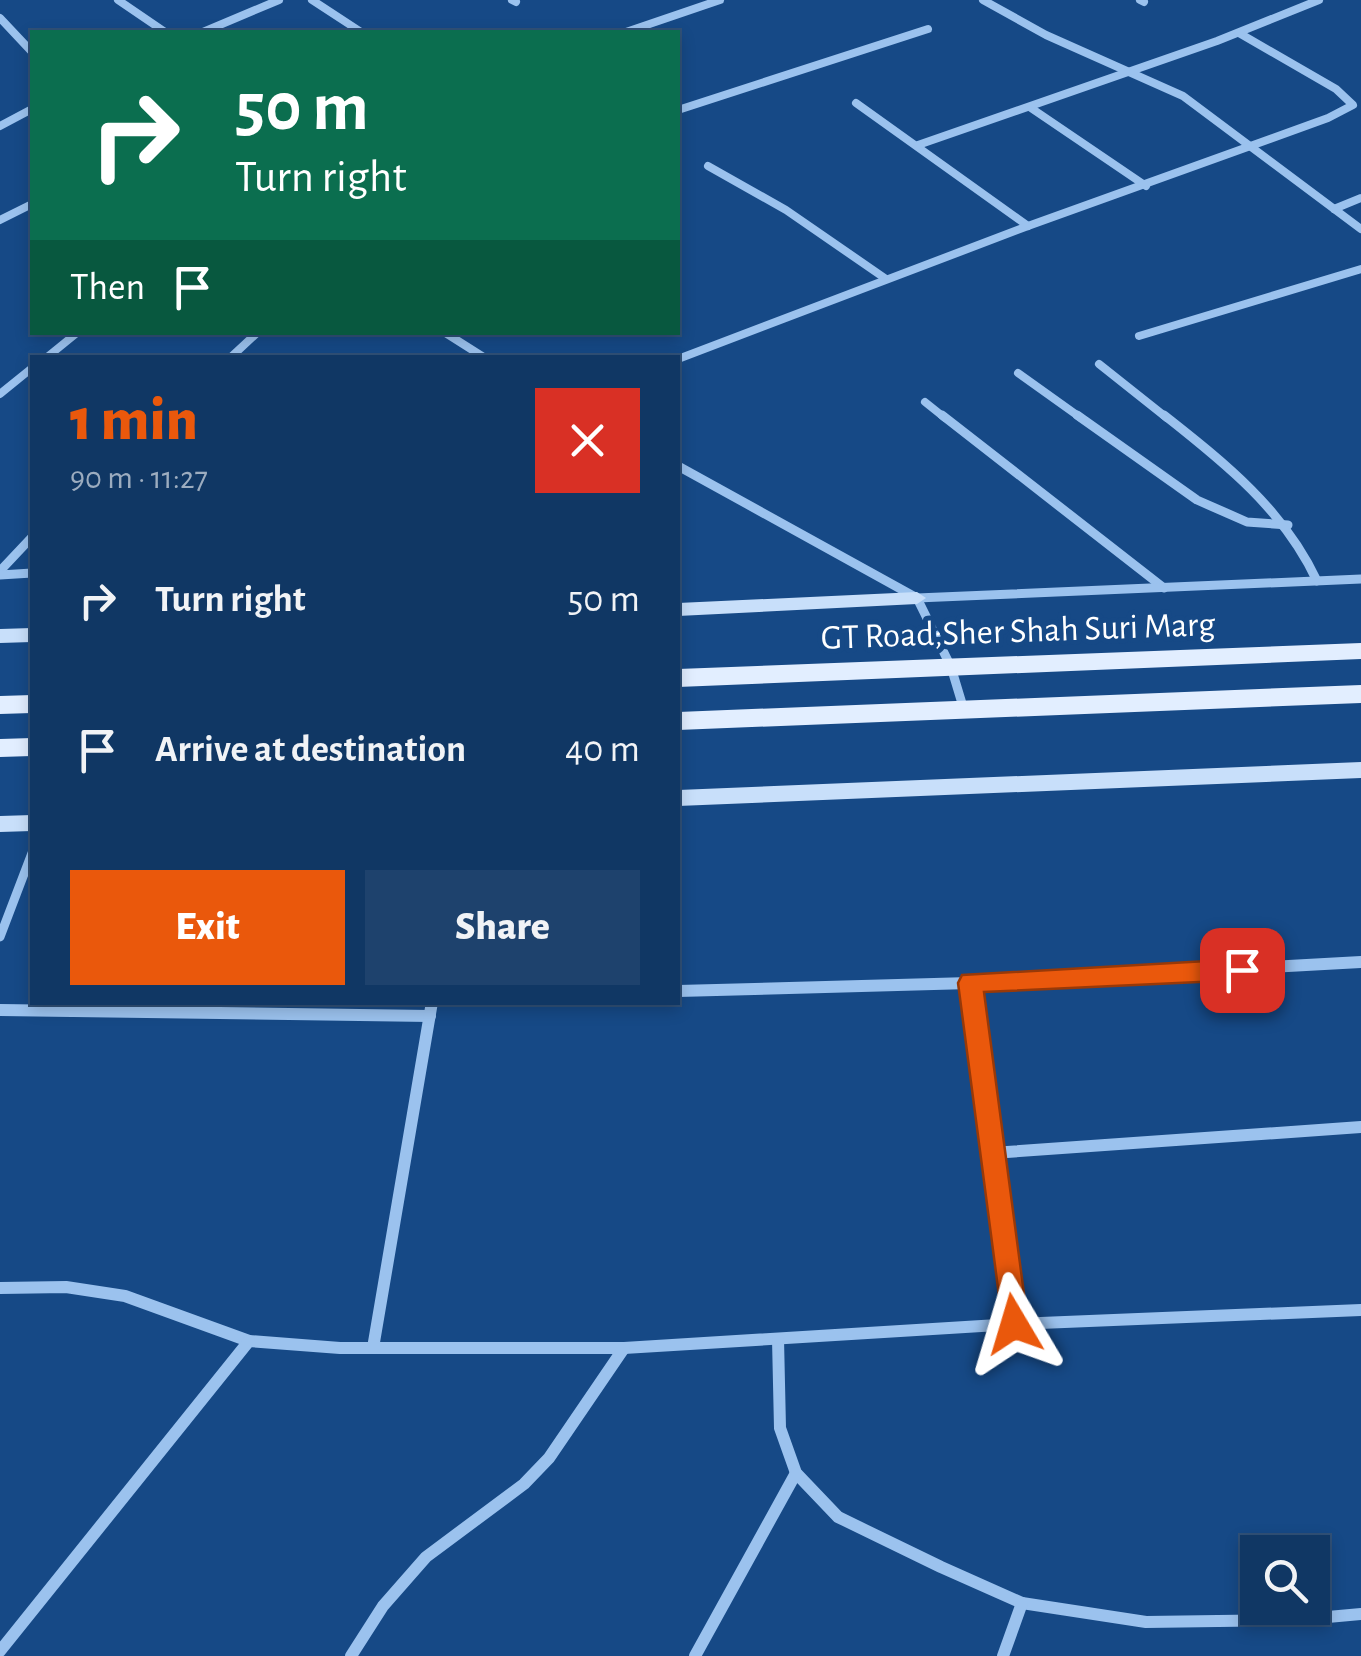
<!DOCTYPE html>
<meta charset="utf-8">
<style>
:root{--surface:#103764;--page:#1e426d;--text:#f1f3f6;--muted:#9cacbf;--line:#305178;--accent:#ea580c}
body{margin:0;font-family:"Alegreya Sans",sans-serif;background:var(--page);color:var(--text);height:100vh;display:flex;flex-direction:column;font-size:38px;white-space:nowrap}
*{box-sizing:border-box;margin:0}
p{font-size:32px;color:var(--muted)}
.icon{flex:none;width:55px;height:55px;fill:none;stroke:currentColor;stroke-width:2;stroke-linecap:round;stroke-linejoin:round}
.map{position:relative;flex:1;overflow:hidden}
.sheet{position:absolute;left:30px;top:355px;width:650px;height:650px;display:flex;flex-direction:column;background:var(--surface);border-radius:0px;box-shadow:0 5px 15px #0003,0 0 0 2px var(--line)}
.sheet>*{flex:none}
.guide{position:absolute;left:30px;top:30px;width:650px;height:305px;border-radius:0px;box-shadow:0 5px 15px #0003,0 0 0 2px var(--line);background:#0b6e4f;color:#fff;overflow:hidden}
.tools{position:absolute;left:1240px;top:1535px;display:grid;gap:20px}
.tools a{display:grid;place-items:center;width:90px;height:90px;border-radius:0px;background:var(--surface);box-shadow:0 5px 15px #0003,0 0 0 2px var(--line);font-size:50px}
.pin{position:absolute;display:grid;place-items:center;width:85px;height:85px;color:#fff;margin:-42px;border-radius:20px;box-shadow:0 5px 15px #0006}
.me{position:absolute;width:110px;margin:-55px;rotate:353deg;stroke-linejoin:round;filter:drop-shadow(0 0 8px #0008)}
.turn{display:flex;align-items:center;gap:35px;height:210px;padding:0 40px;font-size:45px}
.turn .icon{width:130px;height:130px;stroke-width:2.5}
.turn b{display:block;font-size:70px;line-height:85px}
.then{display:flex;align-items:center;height:95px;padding:0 40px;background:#0003;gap:20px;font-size:38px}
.round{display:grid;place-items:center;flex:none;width:105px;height:105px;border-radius:0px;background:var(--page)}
.head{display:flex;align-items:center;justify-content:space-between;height:170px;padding:0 40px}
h1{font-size:60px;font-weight:800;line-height:75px;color:var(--accent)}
.cta{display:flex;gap:20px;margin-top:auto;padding:20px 40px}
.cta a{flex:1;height:115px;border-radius:0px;background:var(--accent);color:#fff;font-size:40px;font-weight:800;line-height:115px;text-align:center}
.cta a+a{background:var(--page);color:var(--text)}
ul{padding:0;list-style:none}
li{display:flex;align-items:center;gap:30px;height:150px;padding:0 40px}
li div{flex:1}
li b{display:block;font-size:38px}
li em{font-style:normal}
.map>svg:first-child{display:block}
</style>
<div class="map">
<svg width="1361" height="1656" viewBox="0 0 1361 1656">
<rect width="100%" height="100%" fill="#164986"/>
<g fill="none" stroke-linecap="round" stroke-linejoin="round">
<g stroke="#9bc2ee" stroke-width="8">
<path d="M118,0l47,32"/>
<path d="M312,0l49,32"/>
<path d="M512,0l4,2"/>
<path d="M983,0l63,35 137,61 178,133"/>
<path d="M1140,0l4,2"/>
<path d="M0,18l32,34"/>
<path d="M203,32l76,-32"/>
<path d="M626,32l94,-32"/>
<path d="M856,103l172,123"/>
<path d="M1031,108l115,78"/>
<path d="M678,110l250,-81"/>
<path d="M0,126l32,-17"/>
<path d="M918,145l299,-104 102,-41"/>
<path d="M708,166l78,44 100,69"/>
<path d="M1334,209l27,-11"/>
<path d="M0,220l32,-16"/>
<path d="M444,332l41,26"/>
<path d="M1139,336l222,-67"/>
<path d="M46,358l32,-26"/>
<path d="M230,358l28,-26"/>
<path d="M678,359l350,-133 300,-108 25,-13 -17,-16 -97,-56"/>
<path d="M1099,364l68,54"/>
<path d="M1018,373l63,45"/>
<path d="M0,394l32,-26"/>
<path d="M925,402l20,16"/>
</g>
<g stroke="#9bc2ee" stroke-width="9">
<path d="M942,415l222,173"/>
<path d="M1077,415l120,85 50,22 41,3"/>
<path d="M1164,415c61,48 120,95 153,166"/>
<path d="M678,466l239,132 444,-19"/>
<path d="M0,571l32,-34"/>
<path d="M0,575l32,-2"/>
<path d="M917,598l34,69 13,43"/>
<path d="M0,937l32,-84"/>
</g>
<g stroke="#9bc2ee" stroke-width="12">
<path d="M970,983l44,341"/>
<path d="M678,991l292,-8 391,-21"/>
<path d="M0,1010l430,6"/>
<path d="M992,1153l369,-26"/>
<path d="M0,1288l66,-1 59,9 124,45 91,7h284l390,-24 347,-14"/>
<path d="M778,1339l2,89 16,45 42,44 103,50 81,36 124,19 149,-2 66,-6"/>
<path d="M373,1348l59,-346"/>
<path d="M0,1651l249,-310"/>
<path d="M351,1656l32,-50 43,-49 98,-73 25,-26 75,-110"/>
<path d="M695,1656l101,-183"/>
<path d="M1003,1656l19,-53"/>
</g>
<g fill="#c8dffa" fill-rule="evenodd">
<path d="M917,592l9,6 -9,6 -239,12v-13z"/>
<path d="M32,628v14l-32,1v-14z"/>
<path d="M1361,762v16l-683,28v-16z"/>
<path d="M32,815v16l-32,1v-16z"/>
</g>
<g fill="#e2eeff" fill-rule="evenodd">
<path d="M1361,643v16l-683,28v-18z"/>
<path d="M1361,685v18l-683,27v-18z"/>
<path d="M32,695v18l-32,1v-18z"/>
<path d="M32,738v18l-32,1v-18z"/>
</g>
</g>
<path fill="#ea580c" stroke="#983908" stroke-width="2.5" d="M1242,959l9,3 3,8 -3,7 -9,3 -258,12 44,332 -4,10 -10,4 -10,-4 -46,-351 4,-8z"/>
<g text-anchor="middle" stroke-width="10" stroke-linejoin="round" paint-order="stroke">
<g font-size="35" fill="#fff" stroke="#164986">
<text transform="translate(1018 630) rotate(-2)" y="12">GT Road;Sher Shah Suri Marg</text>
</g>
</g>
</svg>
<div class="tools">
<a><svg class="icon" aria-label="search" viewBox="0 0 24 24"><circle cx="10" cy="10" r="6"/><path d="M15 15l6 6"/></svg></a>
</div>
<div class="pin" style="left:1242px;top:970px;background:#d93025"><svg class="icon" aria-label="arrive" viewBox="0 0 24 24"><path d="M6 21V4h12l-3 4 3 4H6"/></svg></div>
<svg class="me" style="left:1014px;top:1324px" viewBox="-20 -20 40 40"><path d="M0-17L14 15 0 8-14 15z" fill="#ea580c" stroke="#fff" stroke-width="4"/></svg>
<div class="guide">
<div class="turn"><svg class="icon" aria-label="right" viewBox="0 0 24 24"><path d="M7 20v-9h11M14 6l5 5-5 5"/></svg><div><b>50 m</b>Turn right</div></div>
<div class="then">Then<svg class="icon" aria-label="arrive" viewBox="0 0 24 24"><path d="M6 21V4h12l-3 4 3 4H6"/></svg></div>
</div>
<section class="sheet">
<div class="head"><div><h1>1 min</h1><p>90 m · 11:27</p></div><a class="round" style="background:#d93025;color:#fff"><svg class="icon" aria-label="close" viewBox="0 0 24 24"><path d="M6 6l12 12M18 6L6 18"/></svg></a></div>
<ul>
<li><svg class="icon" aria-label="right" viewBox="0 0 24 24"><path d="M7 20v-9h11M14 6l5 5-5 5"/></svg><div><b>Turn right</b></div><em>50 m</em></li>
<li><svg class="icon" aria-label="arrive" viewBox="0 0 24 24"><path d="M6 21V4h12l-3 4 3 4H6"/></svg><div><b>Arrive at destination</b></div><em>40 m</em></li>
</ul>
<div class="cta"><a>Exit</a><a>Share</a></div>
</section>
</div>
